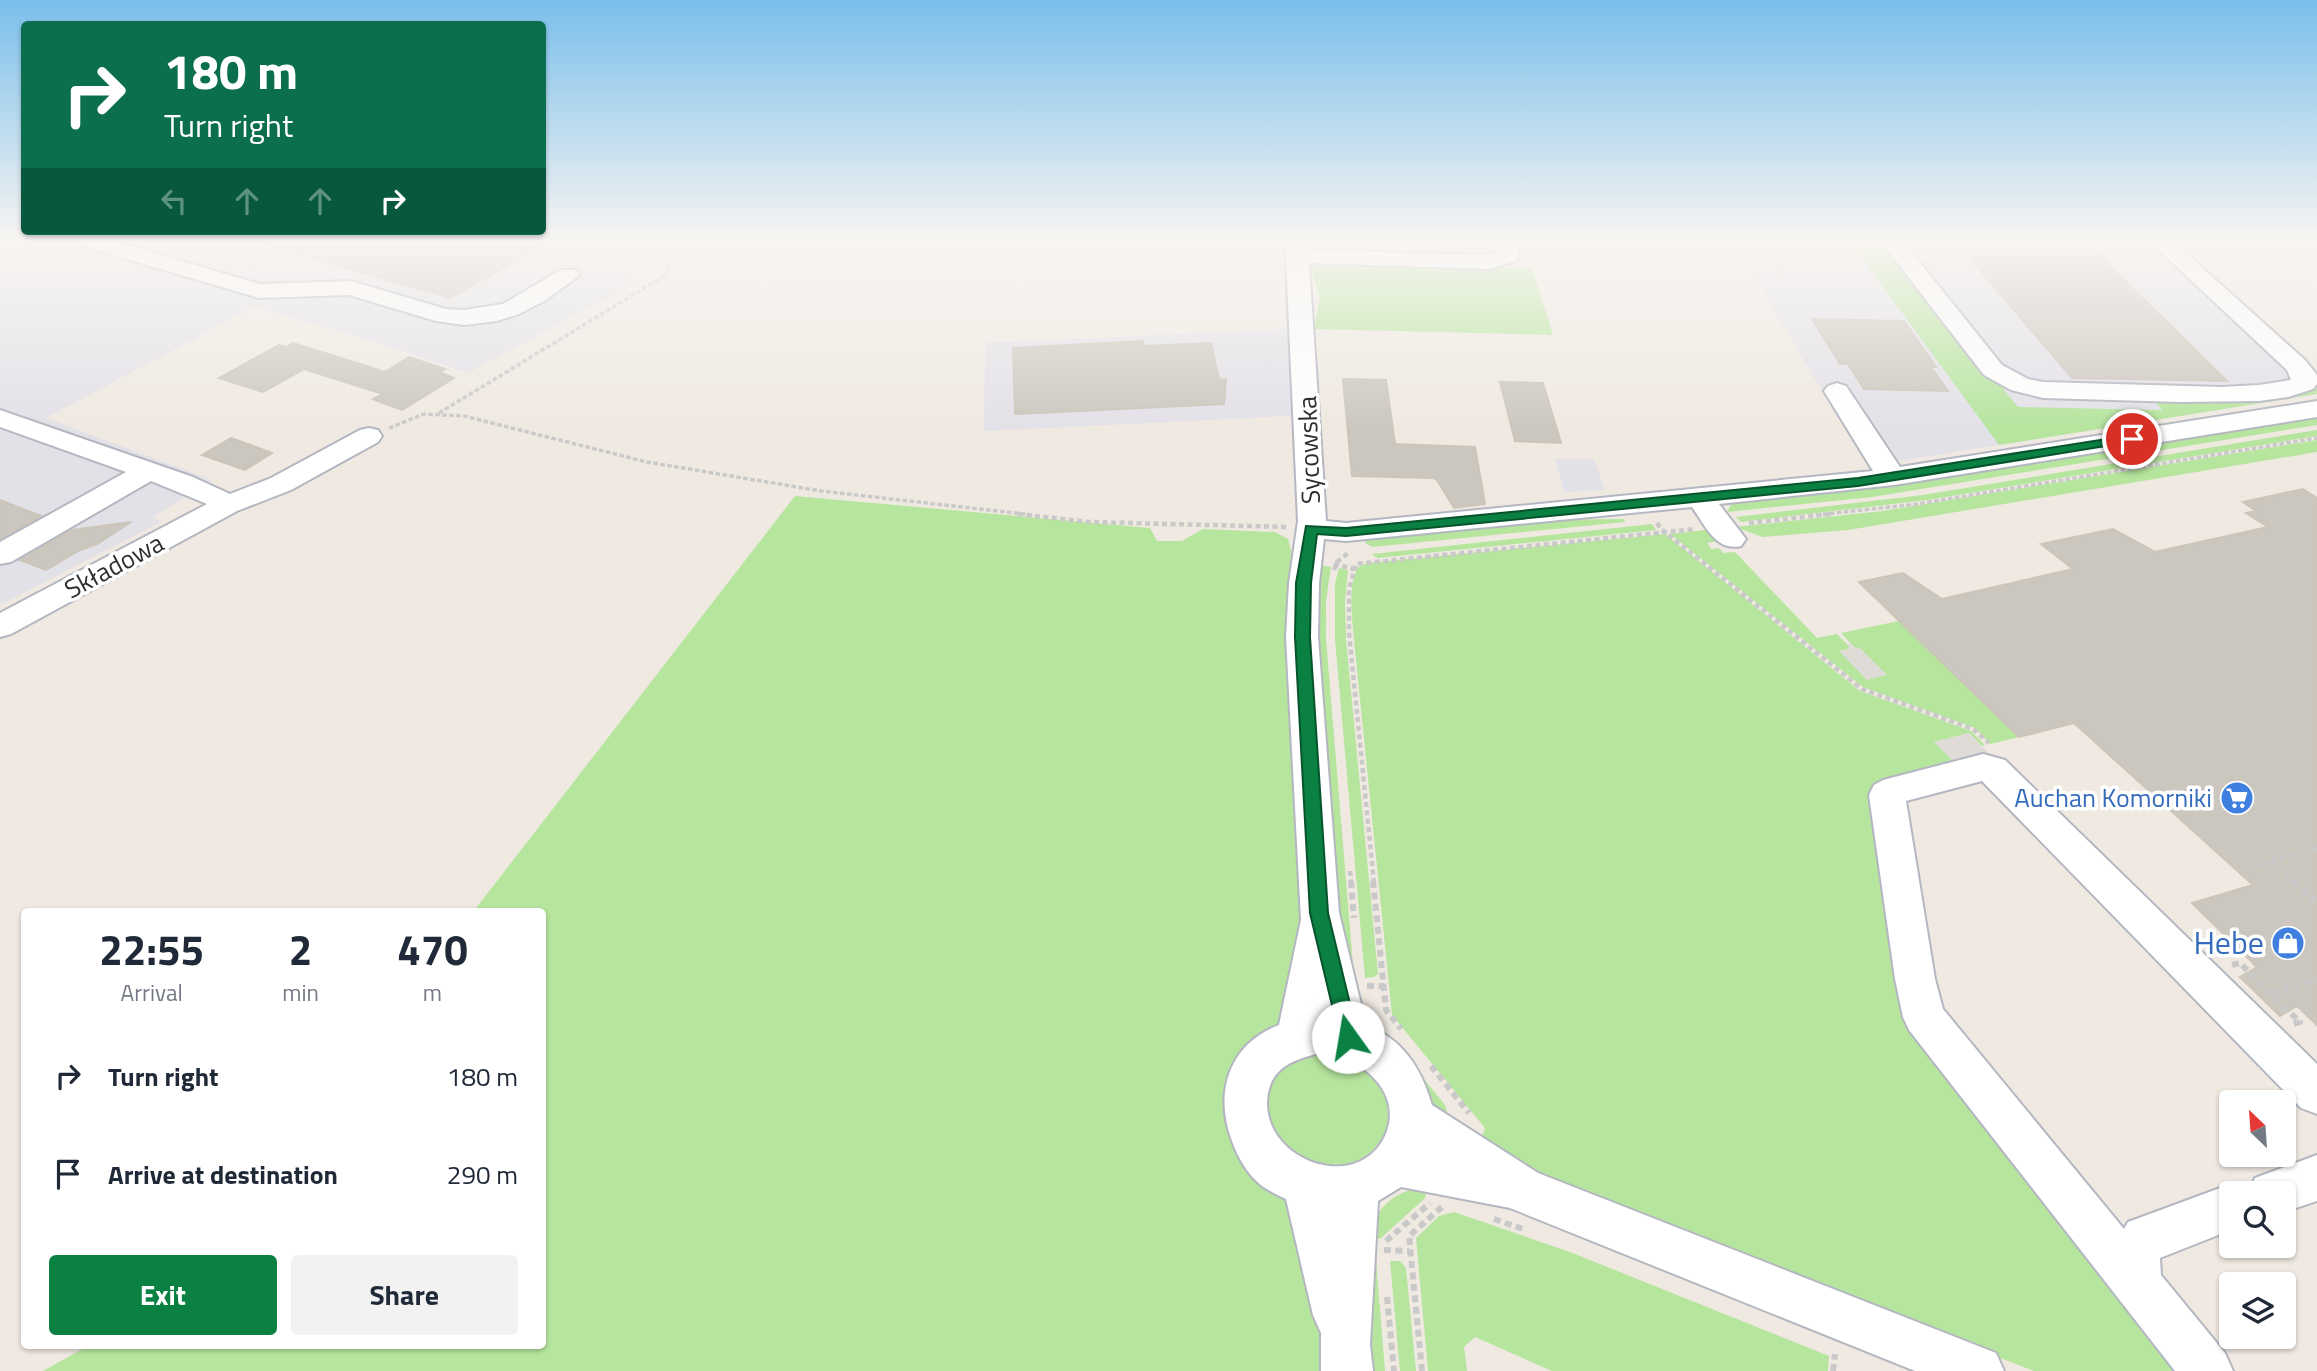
<!DOCTYPE html>
<meta charset="utf-8">
<style>
:root{--surface:#fff;--page:#f2f2f3;--text:#1f2937;--muted:#747a83;--accent:#0b8043}
body{margin:0;font-family:"Titillium Web",sans-serif;background:var(--page);color:var(--text);height:100vh;display:flex;flex-direction:column;font-size:26px;white-space:nowrap}
*{box-sizing:border-box;margin:0}
p{font-size:23px;color:var(--muted)}
.icon{flex:none;width:38px;height:38px;fill:none;stroke:currentColor;stroke-width:2;stroke-linecap:round;stroke-linejoin:round}
.map{position:relative;flex:1;overflow:hidden}
.sheet{position:absolute;left:21px;top:908px;width:525px;height:441px;display:flex;flex-direction:column;background:var(--surface);border-radius:7px;box-shadow:0 2px 5px #0004}
.sheet>*{flex:none}
.banner{position:absolute;left:21px;top:21px;width:525px;height:214px;border-radius:7px;box-shadow:0 2px 5px #0004;background:#0b6e4f;color:#fff;overflow:hidden}
.needle{width:46px;rotate:335deg}
.controls{position:absolute;left:2219px;top:1090px;display:grid;gap:14px}
.controls a{display:grid;place-items:center;width:77px;height:77px;border-radius:7px;background:var(--surface);box-shadow:0 2px 5px #0004;font-size:35px}
.pin{position:absolute;display:grid;place-items:center;width:60px;height:60px;color:#fff;margin:-30px;border:4px solid #fff;border-radius:50%;box-shadow:0 2px 7px #0007}
.me{position:absolute;width:77px;margin:-38px;rotate:347deg;stroke-linejoin:round;filter:drop-shadow(0 0 5px #0008)}
.turn{display:flex;align-items:center;gap:24px;height:147px;padding:0 28px;font-size:32px}
.turn .icon{width:91px;height:91px;stroke-width:2.5}
.turn b{display:block;font-size:49px;line-height:60px}
.lanes{display:flex;align-items:center;height:66px;padding:0 28px;background:#0003;justify-content:center;gap:35px;direction:ltr}
.lanes .off{opacity:.35}
.eta{display:flex;justify-content:space-evenly;align-items:center;height:119px;text-align:center}
.eta b{font-size:42px;font-weight:700;line-height:49px}
.button{display:flex;gap:14px;margin-top:auto;padding:14px 28px}
.button a{flex:1;height:80px;border-radius:7px;background:var(--accent);color:#fff;font-size:28px;font-weight:700;line-height:80px;text-align:center}
.button a+a{background:var(--page);color:var(--text)}
ul{padding:0;list-style:none}
li{display:flex;align-items:center;gap:21px;height:98px;padding:0 28px}
li div{flex:1}
li b{display:block;font-size:26px}
li em{font-style:normal}
.map>svg:first-child{display:block}
</style>
<div class="map">
<svg width="2317" height="1371" viewBox="0 0 2317 1371">
<rect width="100%" height="100%" fill="#efe9e1"/>
<g fill="#e3e1e8">
<path d="M0,239h645l-22,51 -155,83 -92,-31 -122,-35 -208,111 166,62 -59,37 8,5 -161,83z"/>
<path d="M1731,239h440l146,132v23l-418,67 -24,-36 -33,-1z"/>
<path d="M1288,329l4,87 -308,15 1,-88z"/>
<path d="M1555,459h39l11,31 -41,2z"/>
</g>
<g fill="#b6e59e">
<path d="M1731,239h150l54,70h-23l24,1 50,65 15,11 17,21 144,3 -8,-10c45,0 123,8 163,-12v6l-318,51 -148,-202 -118,-1z"/>
<path d="M1309,264l223,4 21,67 -239,-6 6,-32z"/>
<path d="M2317,416v9l-445,72 -145,15 4,-7 10,-4 168,-19z"/>
<path d="M2317,430v6l-390,64 -186,22 -5,-5 187,-22z"/>
<path d="M2317,440v12l-469,78 -85,7 -28,-10 148,-16z"/>
<path d="M795,496l355,32 7,13h25l21,-12 72,3 13,7 3,12 -2,63 12,316 -6,76 -16,17 -34,24 -17,32 42,105 26,28 16,46 14,113h-1283l45,-25h454v-434h-69z"/>
<path d="M1624,519l1,3 -252,25 -7,-3 -2,-6 182,-18z"/>
<path d="M1652,524l4,6 -279,28 -5,-4z"/>
<path d="M1713,529l6,12 -12,2 4,6 8,-1 4,5 12,-1 82,86 20,-4 14,14 -11,3 15,-3 -14,-15 58,-12 120,116 -29,7 -15,-16 -112,-41 -193,-153z"/>
<path d="M1665,534l195,157 111,40 14,14 -3,1 -13,-13 -34,9 21,22 -64,16 13,223 275,368h-146l-474,-183 -82,-40 7,-20 -93,-113 -38,-375c-2,-23 -6,-50 3,-72l10,-5z"/>
<path d="M1319,565l12,2 -5,34v38l28,338h-10l-29,-337z"/>
<path d="M1339,568l9,2 -3,32 1,37 32,335 -4,3 -9,1 -30,-338v-56z"/>
<path d="M1355,994l90,111 4,13 -2,11 -80,-100z"/>
<path d="M1316,1051c10,1 22,2 32,5 33,11 53,59 30,88 -45,58 -145,-11 -102,-70 3,-4 6,-10 10,-13 8,-5 21,-7 30,-10z"/>
<path d="M1428,1187l-3,11 -45,41 -13,-1c11,-32 26,-48 61,-51z"/>
<path d="M1454,1212l116,40 259,104 -1,15h-276l-77,-34 -11,10 3,24h-39l-12,-133 23,-22z"/>
<path d="M1364,1259l12,1 9,111h-18z"/>
<path d="M1390,1261h10l6,7 10,103h-16z"/>
</g>
<g fill="#dfdcd8">
<path d="M1851,643l4,5 4,-1 28,28 -20,5 -28,-29 11,-2 -3,-5z"/>
<path d="M1969,733l22,22 -35,9 -22,-22z"/>
</g>
<g fill="#cbc7bf" stroke="#cbc5ba" stroke-width="2">
<path d="M263,239h292l-105,59 -188,-54z"/>
<path d="M1953,239h130l144,142 -155,-3z"/>
<path d="M1812,319l92,2 32,46h-5l17,24 -84,-2 -16,-25h-8z"/>
<path d="M1143,341l1,5 67,-3 8,37 7,-1 -2,25 -209,10 -2,-66z"/>
<path d="M293,343l92,29 24,-15 36,12 -6,3 15,6 -52,32 -29,-11 10,-5 -79,-25 -41,23 -44,-14 60,-33 7,2z"/>
<path d="M1343,379l43,1 9,64 80,3 10,57 -31,4 -17,-28 -4,-2 -81,-2z"/>
<path d="M1500,382l43,1 18,60 -46,-2z"/>
<path d="M231,438l41,15 -27,17 -43,-15z"/>
<path d="M2303,489l14,9v527l-20,-19 -17,10 -40,-39 17,-10 -65,-64 61,-18 -179,-162 -55,14 -160,-155 44,-9 39,26 131,-30 -32,-25 72,-15 42,23 113,-25 -22,-14 10,-2 -13,-9z"/>
<path d="M0,500l41,16 -41,23z"/>
<path d="M131,522l-34,22 -17,6 -34,20 -26,-10 52,-30z"/>
</g>
<g fill="none" stroke-linecap="round" stroke-linejoin="round">
<defs>
<g id="minor">
<path d="M73,239h33l154,45 91,-3 95,28 18,1 39,-6 58,-34h16l3,5 -34,25 -27,14 -22,7 -33,4 -28,-4 -87,-26 -90,3 -183,-54z"/>
<path d="M1285,239h22l1,11 180,5 8,-2 -2,-14h22l3,17 -3,5 -27,8 -180,-6 17,258 20,2 527,-52 -49,-80 4,-5 9,-3 9,3 54,81 417,-66v16l-423,68 -175,19 27,35 -5,7c-25,6 -36,-21 -49,-39l-346,34 -22,-2 -5,44 -1,54 21,276 27,112c37,14 55,43 66,80l106,68 458,180 8,18h-89l-405,-163 -109,-21 -23,14 -8,144 3,26h-52v-38l-8,-18 -27,-116c-8,-4 -17,-8 -24,-13 -14,-11 -24,-28 -30,-45 -18,-47 -4,-97 47,-116l22,-105 -15,-283 3,-54 9,-62zM1323,1052c39,6 83,42 61,86 -28,54 -115,24 -117,-33 0,-37 25,-45 56,-53z"/>
<path d="M1879,239h22l101,126 26,14 15,3 179,5 37,-2 32,-5 -4,-10 -140,-131h23l135,121 12,15v9l-4,5 -25,8 -29,4 -79,1 -137,-4 -32,-8 -27,-15z"/>
<path d="M0,410l193,67 37,17 41,-16 89,-48 9,-2 9,2 4,6 -4,6 -87,48 -54,21 -226,123 -11,3v-24l207,-109 -56,-23 -140,81 -11,2v-22l126,-70 -126,-45z"/>
<path d="M1983,754l22,6 312,304v50l-16,-6 -319,-327 -76,20 29,178 8,30 181,220 4,-7 103,-38 17,9 7,-15 62,-23v46l-33,11v-18h-53v36l-71,28 1,17 64,78 8,18h-58l-266,-341 -6,-13 -8,-38 -26,-184 5,-10 9,-5z"/>
</g>
</defs>
<use href="#minor" stroke="#b4b7c1" stroke-width="4"/>
<g stroke="#c9c9c9" stroke-width="3.5" stroke-dasharray="4.5 2.5" stroke-linecap="butt">
<path d="M439,413l227,-138 8,-36"/>
<path d="M389,428l35,-14 40,2 183,46 174,29 212,24"/>
<path d="M1816,515l101,-11 400,-66"/>
</g>
<g stroke="#c9c9c9" stroke-width="4.5" stroke-dasharray="5 3.5" stroke-linecap="butt">
<path d="M1018,514l72,8 198,5"/>
<path d="M1657,523l4,6 201,160 111,40 16,14"/>
<path d="M1749,523l82,-9"/>
<path d="M1334,564l20,5"/>
<path d="M1334,570l3,-8 11,-9"/>
<path d="M2272,862l23,21"/>
<path d="M2247,868l70,-20"/>
<path d="M1350,871l1,12"/>
<path d="M1374,883l-25,-250v-44l7,-25 339,-35"/>
</g>
<g stroke="#c9c9c9" stroke-width="6" stroke-dasharray="7 4.5" stroke-linecap="butt">
<path d="M1351,881l3,37"/>
<path d="M1373,881l13,129 15,19"/>
<path d="M2293,881l24,21"/>
<path d="M2232,965l8,-2 60,59 -7,2"/>
<path d="M1367,986h17"/>
<path d="M2271,993l46,-14"/>
<path d="M1431,1066l38,47"/>
<path d="M1494,1219l29,10"/>
<path d="M1386,1241l44,-38"/>
<path d="M1384,1250l25,1"/>
<path d="M1387,1297l7,74"/>
<path d="M1422,1371l-13,-135 34,-30"/>
<path d="M1833,1371l2,-17"/>
</g>
<use href="#minor" fill="#fff" fill-rule="evenodd"/>
</g>
<linearGradient id="sky" x2="0" y2="1"><stop stop-color="#7abfeb"/><stop offset="0.56" stop-color="#f8f5f2"/><stop offset="1" stop-color="#f8f5f2" stop-opacity="0"/></linearGradient>
<rect width="2317" height="430" fill="url(#sky)"/>
<path fill="#0b8043" stroke="#07532c" stroke-width="2" d="M2132,435l5,1v5l-279,45 -512,50 -29,-2 -6,49 -1,54 18,276 30,124 -3,6 -7,3 -7,-3 -31,-130 -15,-276 1,-54 10,-57 40,2 512,-50z"/>
<defs>
<symbol id="supermarket-disc" viewBox="-11 -11 22 22"><circle r="9.5" fill="#3f7fe0" stroke="#fff"/><path d="M-6-5.5h2.5l.6 2H6L4.5 2H-2.5L-4.4-4H-6ZM-1.5 3.2a1.3 1.3 0 1 0 .1 0ZM3 3.2a1.3 1.3 0 1 0 .1 0Z" fill="#fff"/></symbol>
<symbol id="shop-disc" viewBox="-11 -11 22 22"><circle r="9.5" fill="#3f7fe0" stroke="#fff"/><path d="M-5-2.5h2.3a2.7 3.5 0 0 1 5.4 0H5L5.5 6h-11ZM-1.5-2.5h3a1.5 2.3 0 0 0-3 0Z" fill="#fff"/></symbol>
</defs>
<g fill-rule="evenodd">
<use href="#supermarket-disc" x="2218" y="779" width="38" height="38"/>
<use href="#shop-disc" x="2269" y="924" width="38" height="38"/>
</g>
<g text-anchor="middle" stroke-width="7" stroke-linejoin="round" paint-order="stroke">
<g font-size="26" fill="#2e2e2e" stroke="#fff">
<text transform="translate(1309 450) rotate(-92)" y="9">Sycowska</text>
<text transform="translate(114 566) rotate(-28)" y="9">Składowa</text>
</g>
<g font-size="26" fill="#366cbe" stroke="#fff" text-anchor="end">
<text x="2212" y="807">Auchan Komorniki</text>
</g>
<g font-size="32" fill="#366cbe" stroke="#fff" text-anchor="end">
<text x="2264" y="954">Hebe</text>
</g>
</g>
</svg>
<div class="controls">
<a><svg class="needle" viewBox="-14 -14 28 28"><path d="M0-13l5 13h-10z" fill="#e53935"/><path d="M0 13l5-13h-10z" fill="#747a83"/></svg></a>
<a><svg class="icon" aria-label="search" viewBox="0 0 24 24"><circle cx="10" cy="10" r="6"/><path d="M15 15l6 6"/></svg></a>
<a><svg class="icon" aria-label="layers" viewBox="0 0 24 24"><path d="M12 4l9 5-9 5-9-5zM3 14l9 5 9-5"/></svg></a>
</div>
<div class="pin" style="left:2132px;top:439px;background:#d93025"><svg class="icon" aria-label="arrive" viewBox="0 0 24 24"><path d="M6 21V4h12l-3 4 3 4H6"/></svg></div>
<svg class="me" style="left:1348px;top:1037px" viewBox="-20 -20 40 40"><circle r="19" fill="#fff"/><path d="M0-13L10 11 0 6-10 11z" fill="#0b8043"/></svg>
<div class="banner">
<div class="turn"><svg class="icon" aria-label="right" viewBox="0 0 24 24"><path d="M7 20v-9h11M14 6l5 5-5 5"/></svg><div><b>180 m</b>Turn right</div></div>
<div class="lanes"><svg class="icon off" aria-label="left" viewBox="0 0 24 24"><path d="M17 20v-9H6M10 6l-5 5 5 5"/></svg><svg class="icon off" aria-label="ahead" viewBox="0 0 24 24"><path d="M12 20V5M6 11l6-6 6 6"/></svg><svg class="icon off" aria-label="ahead" viewBox="0 0 24 24"><path d="M12 20V5M6 11l6-6 6 6"/></svg><svg class="icon" aria-label="right" viewBox="0 0 24 24"><path d="M7 20v-9h11M14 6l5 5-5 5"/></svg></div>
</div>
<section class="sheet">
<div class="eta">
<div><b>22:55</b><p>Arrival</p></div>
<div><b>2</b><p>min</p></div>
<div><b>470</b><p>m</p></div>
</div>
<ul>
<li><svg class="icon" aria-label="right" viewBox="0 0 24 24"><path d="M7 20v-9h11M14 6l5 5-5 5"/></svg><div><b>Turn right</b></div><em>180 m</em></li>
<li><svg class="icon" aria-label="arrive" viewBox="0 0 24 24"><path d="M6 21V4h12l-3 4 3 4H6"/></svg><div><b>Arrive at destination</b></div><em>290 m</em></li>
</ul>
<div class="button"><a>Exit</a><a>Share</a></div>
</section>
</div>
